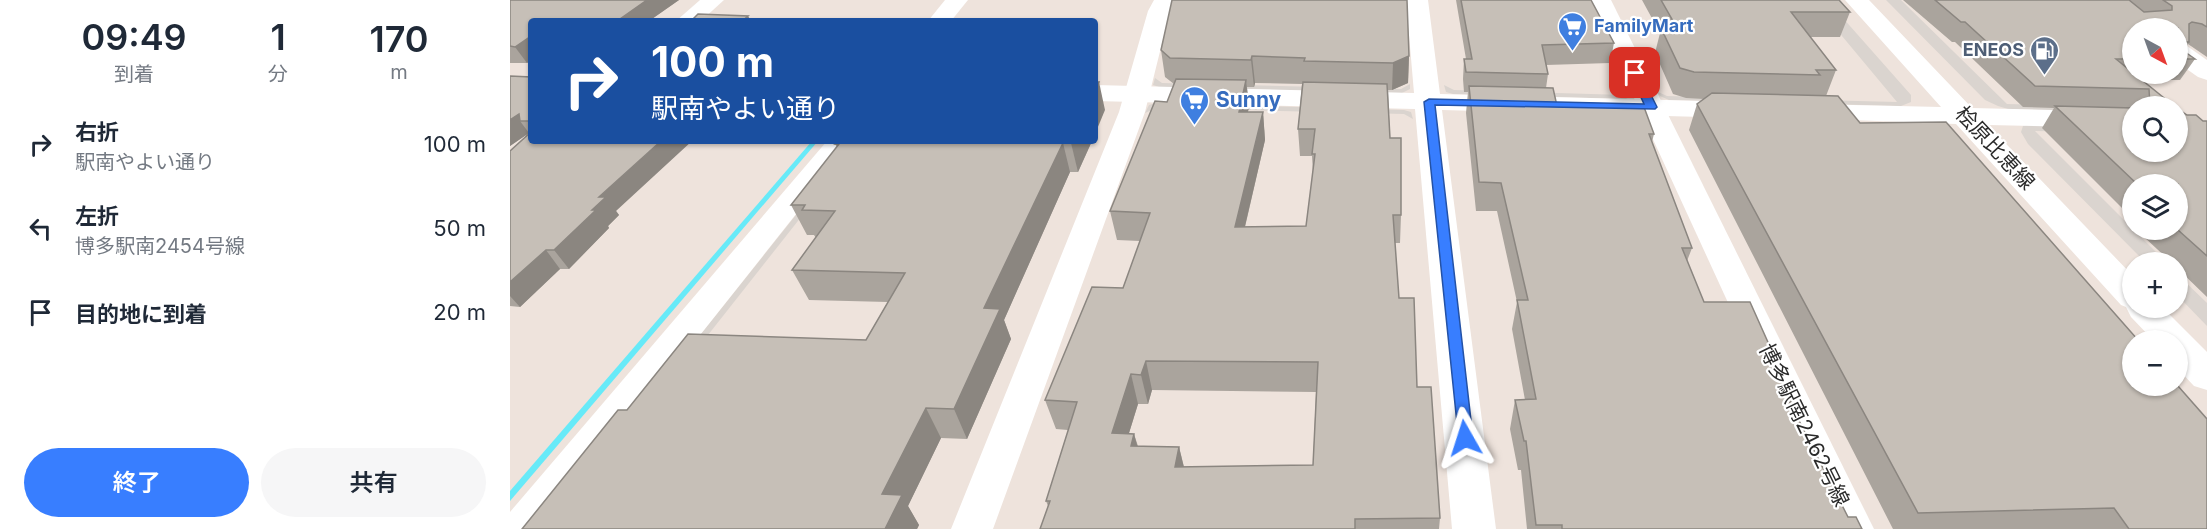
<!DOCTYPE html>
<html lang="ja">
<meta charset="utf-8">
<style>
:root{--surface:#fff;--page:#f6f6f7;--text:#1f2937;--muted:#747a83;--accent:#387eff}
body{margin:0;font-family:Inter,"Noto Sans JP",sans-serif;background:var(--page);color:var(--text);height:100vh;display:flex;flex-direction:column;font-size:22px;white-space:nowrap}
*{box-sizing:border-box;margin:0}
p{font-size:20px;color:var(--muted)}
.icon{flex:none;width:33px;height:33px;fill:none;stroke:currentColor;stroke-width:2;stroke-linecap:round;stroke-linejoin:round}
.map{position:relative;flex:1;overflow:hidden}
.details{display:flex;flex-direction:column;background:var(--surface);width:510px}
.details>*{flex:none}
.guide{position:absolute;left:18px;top:18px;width:570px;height:126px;border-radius:6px;box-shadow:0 2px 4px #0004;background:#1a4fa0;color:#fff;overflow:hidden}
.needle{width:39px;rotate:139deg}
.fabs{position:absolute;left:1612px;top:18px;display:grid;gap:12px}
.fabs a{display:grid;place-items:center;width:66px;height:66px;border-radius:50%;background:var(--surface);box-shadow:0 2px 4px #0004;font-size:30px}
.pin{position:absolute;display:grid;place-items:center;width:51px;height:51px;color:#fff;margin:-26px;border-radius:12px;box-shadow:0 3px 9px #0006}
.me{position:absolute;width:66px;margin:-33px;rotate:354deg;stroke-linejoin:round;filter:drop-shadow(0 0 4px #0008)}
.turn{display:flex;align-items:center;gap:21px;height:126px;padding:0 24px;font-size:27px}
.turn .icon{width:78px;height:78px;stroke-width:2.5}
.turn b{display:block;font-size:42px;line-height:51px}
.eta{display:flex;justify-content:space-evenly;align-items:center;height:102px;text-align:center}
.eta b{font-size:36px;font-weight:600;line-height:42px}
.cta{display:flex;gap:12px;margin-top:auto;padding:12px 24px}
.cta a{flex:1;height:69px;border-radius:36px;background:var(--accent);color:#fff;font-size:24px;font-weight:600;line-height:69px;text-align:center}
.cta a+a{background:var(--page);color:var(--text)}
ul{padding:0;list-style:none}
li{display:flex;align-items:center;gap:18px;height:84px;padding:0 24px}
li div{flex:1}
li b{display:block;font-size:22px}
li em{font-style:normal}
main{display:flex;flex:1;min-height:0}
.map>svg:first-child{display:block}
</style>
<main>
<section class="details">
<div class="eta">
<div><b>09:49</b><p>到着</p></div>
<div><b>1</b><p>分</p></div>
<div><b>170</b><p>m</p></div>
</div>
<ul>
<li><svg class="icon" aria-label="right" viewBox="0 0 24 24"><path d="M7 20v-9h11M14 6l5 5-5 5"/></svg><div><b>右折</b><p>駅南やよい通り</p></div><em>100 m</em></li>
<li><svg class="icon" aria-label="left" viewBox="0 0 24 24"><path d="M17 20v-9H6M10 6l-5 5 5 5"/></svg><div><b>左折</b><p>博多駅南2454号線</p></div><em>50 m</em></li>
<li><svg class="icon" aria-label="arrive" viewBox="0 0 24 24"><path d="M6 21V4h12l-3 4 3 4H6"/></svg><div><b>目的地に到着</b></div><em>20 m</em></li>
</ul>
<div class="cta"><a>終了</a><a>共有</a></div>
</section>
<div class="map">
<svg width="1697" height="529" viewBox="0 0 1697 529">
<rect width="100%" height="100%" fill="#eee3dc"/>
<g fill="#dad4cf">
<path d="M1302,0h15l84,95v7l-10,4 -232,-6 -9,-4 -4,-5 11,5 230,6z"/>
<path d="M1376,0h15l106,104 126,3v6l-125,-4 -10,-3 -13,-6z"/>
<path d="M645,78l7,5 239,6 9,-5v5l-8,4 -243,-6 -6,-2z"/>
<path d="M934,85l10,5 170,5 7,-4 1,4 -6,4 -173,-5 -7,-2z"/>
<path d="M646,103l248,7 7,2 2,7 -9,-5 -247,-6 -12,5 4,-8z"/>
<path d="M1519,124l104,9 -98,-2 131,131h-21l-117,-118 -7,-12 2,-6z"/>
<path d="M345,141h6l-306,388h-10z"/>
<path d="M1668,275l29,28v23l-29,-30z"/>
</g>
<path fill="#67eaf8" d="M302,141h6l-308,360v-10z"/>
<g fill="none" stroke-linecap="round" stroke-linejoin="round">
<g fill="#fff" fill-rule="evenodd">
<path d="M190,0h24l-23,21h-25z"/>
<path d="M435,0h23l-17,21h-23z"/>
<path d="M644,0h22l-6,11 -25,101 -152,417h-42l168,-417 29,-101z"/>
<path d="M1079,0h22l263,529h-42z"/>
<path d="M317,141h27l-308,388h-36v-17z"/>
</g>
<g fill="#fff" fill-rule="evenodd">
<path d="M896,0h22l12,94 301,8 9,2 4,6 -4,6 -9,2 -299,-8 54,419h-44l-37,-420 -320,-8v-16l319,8z"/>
<path d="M1335,0h24l103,108 161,4v16l-145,-3 145,151v32h30l44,44v38l-13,-4 -16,-17v-29h-25l-22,-23 -5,-10 -5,-2 -165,-181 -158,-6 -3,-6 3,-6 10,-2 133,3z"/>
<path d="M1668,44l9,2 20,14v20l-9,-3 -20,-14z"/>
</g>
</g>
<g fill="#aaa49d" fill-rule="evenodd">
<path d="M0,0h169l-30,21h-118v39l-4,3h-17z"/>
<path d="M946,0h135l23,43 -4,20 -64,2 2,9 -2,14 11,18 97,28 -2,8 40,106 -5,13 17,41 67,47 -3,7 24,45 -1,3 57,113 14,12h-335l-6,-59h-3l-8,-41 5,-29h10l-13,-71 5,-27 -20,-91h-21l-10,-98 2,-21h-4l-1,-13 1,-20h2z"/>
<path d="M1132,0h197l11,12 -10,25h-30l26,33 -10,26 381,433h-314l-204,-399 8,-26 7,-5 -18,-1 -13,-4 -18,-41 5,-20z"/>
<path d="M1393,0h304v57l-19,-13 -4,7 11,8 -15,21h-38l32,26h-41v46l54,-37 16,6h4v176l-29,-28v-7h-7l-28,-26 2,-4 -2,-2h35v-46h-45v35l-91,-91 12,-20 -31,-1 -68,-65h-3zM1623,28h45v46h-45z"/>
<path d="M651,50l248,6 -1,27 -16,7h-4l2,48 11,77 -1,28h-5l4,55 18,89 23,131 -1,11h-399l8,-23 -2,-5 22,-71 -12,-1 -11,-29 78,-112 17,-47 -23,-1 -7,-29 57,-109 7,-18 -9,-7zM745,83l47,1 -4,45 2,27h12l1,17 -7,53 -61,1 20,-87 -2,-28h-15l1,-5 -2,-20h7zM642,390l164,2 -3,73 -129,2 -5,-20 -41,-1 -4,-12 -5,-1 9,-29h10z"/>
<path d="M0,76l21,1v64l85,70 3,4 -11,11 1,2 -40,41h-9l-40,38 -10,-1v-155l19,-18 -19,13z"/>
<path d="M582,141l-14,31h-8l-66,148 7,19 -44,100 -26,-1 -33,68 11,19 -2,4h-395l105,-119 239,-70 22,-38 -79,-2 -17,-30 24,-32 -2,-3h-7l-16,-30 46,-58 -2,-3z"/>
</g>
<g fill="#8b8680">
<path d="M137,0h32l-30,21h-32z"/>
<path d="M238,16l3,5h-9z"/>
<path d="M21,36v24l-4,3 -12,-16z"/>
<path d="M742,56l3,27 -1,4 -3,-27z"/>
<path d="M899,56l-1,27 -16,7 1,-27z"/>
<path d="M736,80l3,27 -8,32 -2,-27z"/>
<path d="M589,82l6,28 -10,24v-43z"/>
<path d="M753,112l2,28 -27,116 -3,-29z"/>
<path d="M9,114l1,7 9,12 -19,13v-26z"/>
<path d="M151,141h31l-76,70 3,4 -11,11 1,2 -40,41 -15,-19 38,-40 7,-13z"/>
<path d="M562,141h20l-14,31 -7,-29z"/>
<path d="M553,143l7,29 -66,148 7,19 -44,100 -13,-30 30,-101z"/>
<path d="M36,250l14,19 -40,38 -10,-11v-14z"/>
<path d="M636,361l6,29 -4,14 -7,-29z"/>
<path d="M621,374l7,30 -18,58 -8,-29z"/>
<path d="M416,408l15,30 -33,68 11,19 -2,4h-32l-3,-35z"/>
<path d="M624,434l8,29 -11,-17z"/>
<path d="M669,447l7,29 -11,-9z"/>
</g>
<g fill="#c6bfb7" stroke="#8b8680" stroke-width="1.5" fill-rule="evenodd">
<path d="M0,0h137l-30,21h-86v15l-16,11 -5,-1z"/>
<path d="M662,0h235l2,56 -16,7 -89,-2 1,-3 -53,-2 -1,4 -81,-2 -9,-8z"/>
<path d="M951,0h130l23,43 -72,2 6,29 -82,-2 -2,-13h8z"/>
<path d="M1151,0h178l11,12h-59l45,58h-20l4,5 -126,-3 -14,-4 -19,-40h16z"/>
<path d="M1425,0h194l15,12 28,-2v-4l-9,-6h44v27l-5,-3 -10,-2 -3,2v18h-11v-14h-45v31h-17l58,47h-24l-1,-17 -114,-3 -70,-64h-4z"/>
<path d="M188,14l50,2 -6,5h-51z"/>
<path d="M1668,47l17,12h-17z"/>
<path d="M0,76l21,1v44h-11l-1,-7 -9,6z"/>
<path d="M666,79l70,1 -7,32h24l-28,115 71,-1 9,-72h-3l3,-25h-17l5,-47 84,2 3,54h11v77h-8l6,83h15l3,89h14l9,131 -85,1v10h-315l10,-28h-4l31,-99 -32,-2 47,-113 31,1 27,-75 -40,-2 45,-110 12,1zM636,361l172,1 -5,103 -138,2 4,-20 -48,-1 3,-12 -22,-1 19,-59 10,1z"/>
<path d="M585,82h4l-4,9z"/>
<path d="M959,86l84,2 4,18 87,1 10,27h-5l43,114h-10l22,54h46l21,47h-7l28,52h-3l59,116h8l6,12h-300v-4h-26l-10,-84h-2l-9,-41 21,-1 -19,-99h11l-27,-117 -22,-1z"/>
<path d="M1202,93l126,3 22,27 86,-1 192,218h-5v46h45l29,33v110h-78l-15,-21 -196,5 -221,-409z"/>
<path d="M1545,106l78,2v44h45v-43l9,6h9l7,6h4v135l-29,-26v-46h-41z"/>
<path d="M21,132v9h130l-62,56h7l-14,13h4l-42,40h-8l-36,32v-131z"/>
<path d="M328,141h234l-1,2h-8l-79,165 16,1 -46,100 -28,-1 -44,86 20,1 -17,34h-363l96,-119h9l61,-76 178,6 39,-67 -113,-3 43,-59 -33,-1 3,-5h-14l48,-61h-4z"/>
</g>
<path fill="#387eff" stroke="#2452a6" stroke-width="1.5" d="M1121,70l9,3 17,34 -2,2 -220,-4 38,333 -2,5h-12l-35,-341 5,-3 215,5 -14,-31z"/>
<defs>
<symbol id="supermarket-pin" viewBox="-11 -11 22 30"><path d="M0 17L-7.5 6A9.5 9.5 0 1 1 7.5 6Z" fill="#3f7fe0" stroke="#fff"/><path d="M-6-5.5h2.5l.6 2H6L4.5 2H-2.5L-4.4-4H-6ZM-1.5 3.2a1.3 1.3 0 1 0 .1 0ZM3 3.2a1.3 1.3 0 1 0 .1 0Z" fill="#fff"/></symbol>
<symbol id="fuel-pin" viewBox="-11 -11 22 30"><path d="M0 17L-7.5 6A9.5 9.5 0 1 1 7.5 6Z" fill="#5c6f8a" stroke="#fff"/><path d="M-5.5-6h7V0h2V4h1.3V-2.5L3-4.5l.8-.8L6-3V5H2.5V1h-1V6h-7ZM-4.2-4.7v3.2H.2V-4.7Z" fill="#fff"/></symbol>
</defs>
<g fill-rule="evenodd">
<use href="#supermarket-pin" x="1046" y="10" width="33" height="45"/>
<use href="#fuel-pin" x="1518" y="34" width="33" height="45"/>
<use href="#supermarket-pin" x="668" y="84" width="33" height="45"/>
</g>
<g text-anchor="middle" stroke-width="4.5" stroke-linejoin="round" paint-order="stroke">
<g font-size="18" font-weight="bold" fill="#366cbe" stroke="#fff" text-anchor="start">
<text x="1084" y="32">FamilyMart</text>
</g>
<g font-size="18" font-weight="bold" fill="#4e5e75" stroke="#fff" text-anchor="end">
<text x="1514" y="56">ENEOS</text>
</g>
<g font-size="21" font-weight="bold" fill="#366cbe" stroke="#fff" text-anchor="start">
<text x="706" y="107">Sunny</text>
</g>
<g font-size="21" fill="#2b2b2b" stroke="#fff">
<text transform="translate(1485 148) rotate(47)" y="7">桧原比恵線</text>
<text transform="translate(1294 425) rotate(64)" y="7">博多駅南2462号線</text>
</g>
</g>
</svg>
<div class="fabs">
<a><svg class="needle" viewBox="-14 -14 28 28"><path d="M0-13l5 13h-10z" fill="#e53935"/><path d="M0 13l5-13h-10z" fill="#747a83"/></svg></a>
<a><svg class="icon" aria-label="search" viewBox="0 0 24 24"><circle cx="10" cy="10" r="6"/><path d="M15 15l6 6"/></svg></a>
<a><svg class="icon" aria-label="layers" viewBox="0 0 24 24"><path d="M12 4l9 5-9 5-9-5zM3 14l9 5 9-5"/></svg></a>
<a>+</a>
<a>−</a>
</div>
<div class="pin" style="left:1125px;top:73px;background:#d93025"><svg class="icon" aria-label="arrive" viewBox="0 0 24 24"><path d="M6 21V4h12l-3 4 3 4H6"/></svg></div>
<svg class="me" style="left:955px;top:438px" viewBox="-20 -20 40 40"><path d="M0-17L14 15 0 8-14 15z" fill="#387eff" stroke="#fff" stroke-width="4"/></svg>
<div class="guide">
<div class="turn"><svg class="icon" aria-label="right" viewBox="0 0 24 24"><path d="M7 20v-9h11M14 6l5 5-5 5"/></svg><div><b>100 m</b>駅南やよい通り</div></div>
</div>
</div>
</main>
